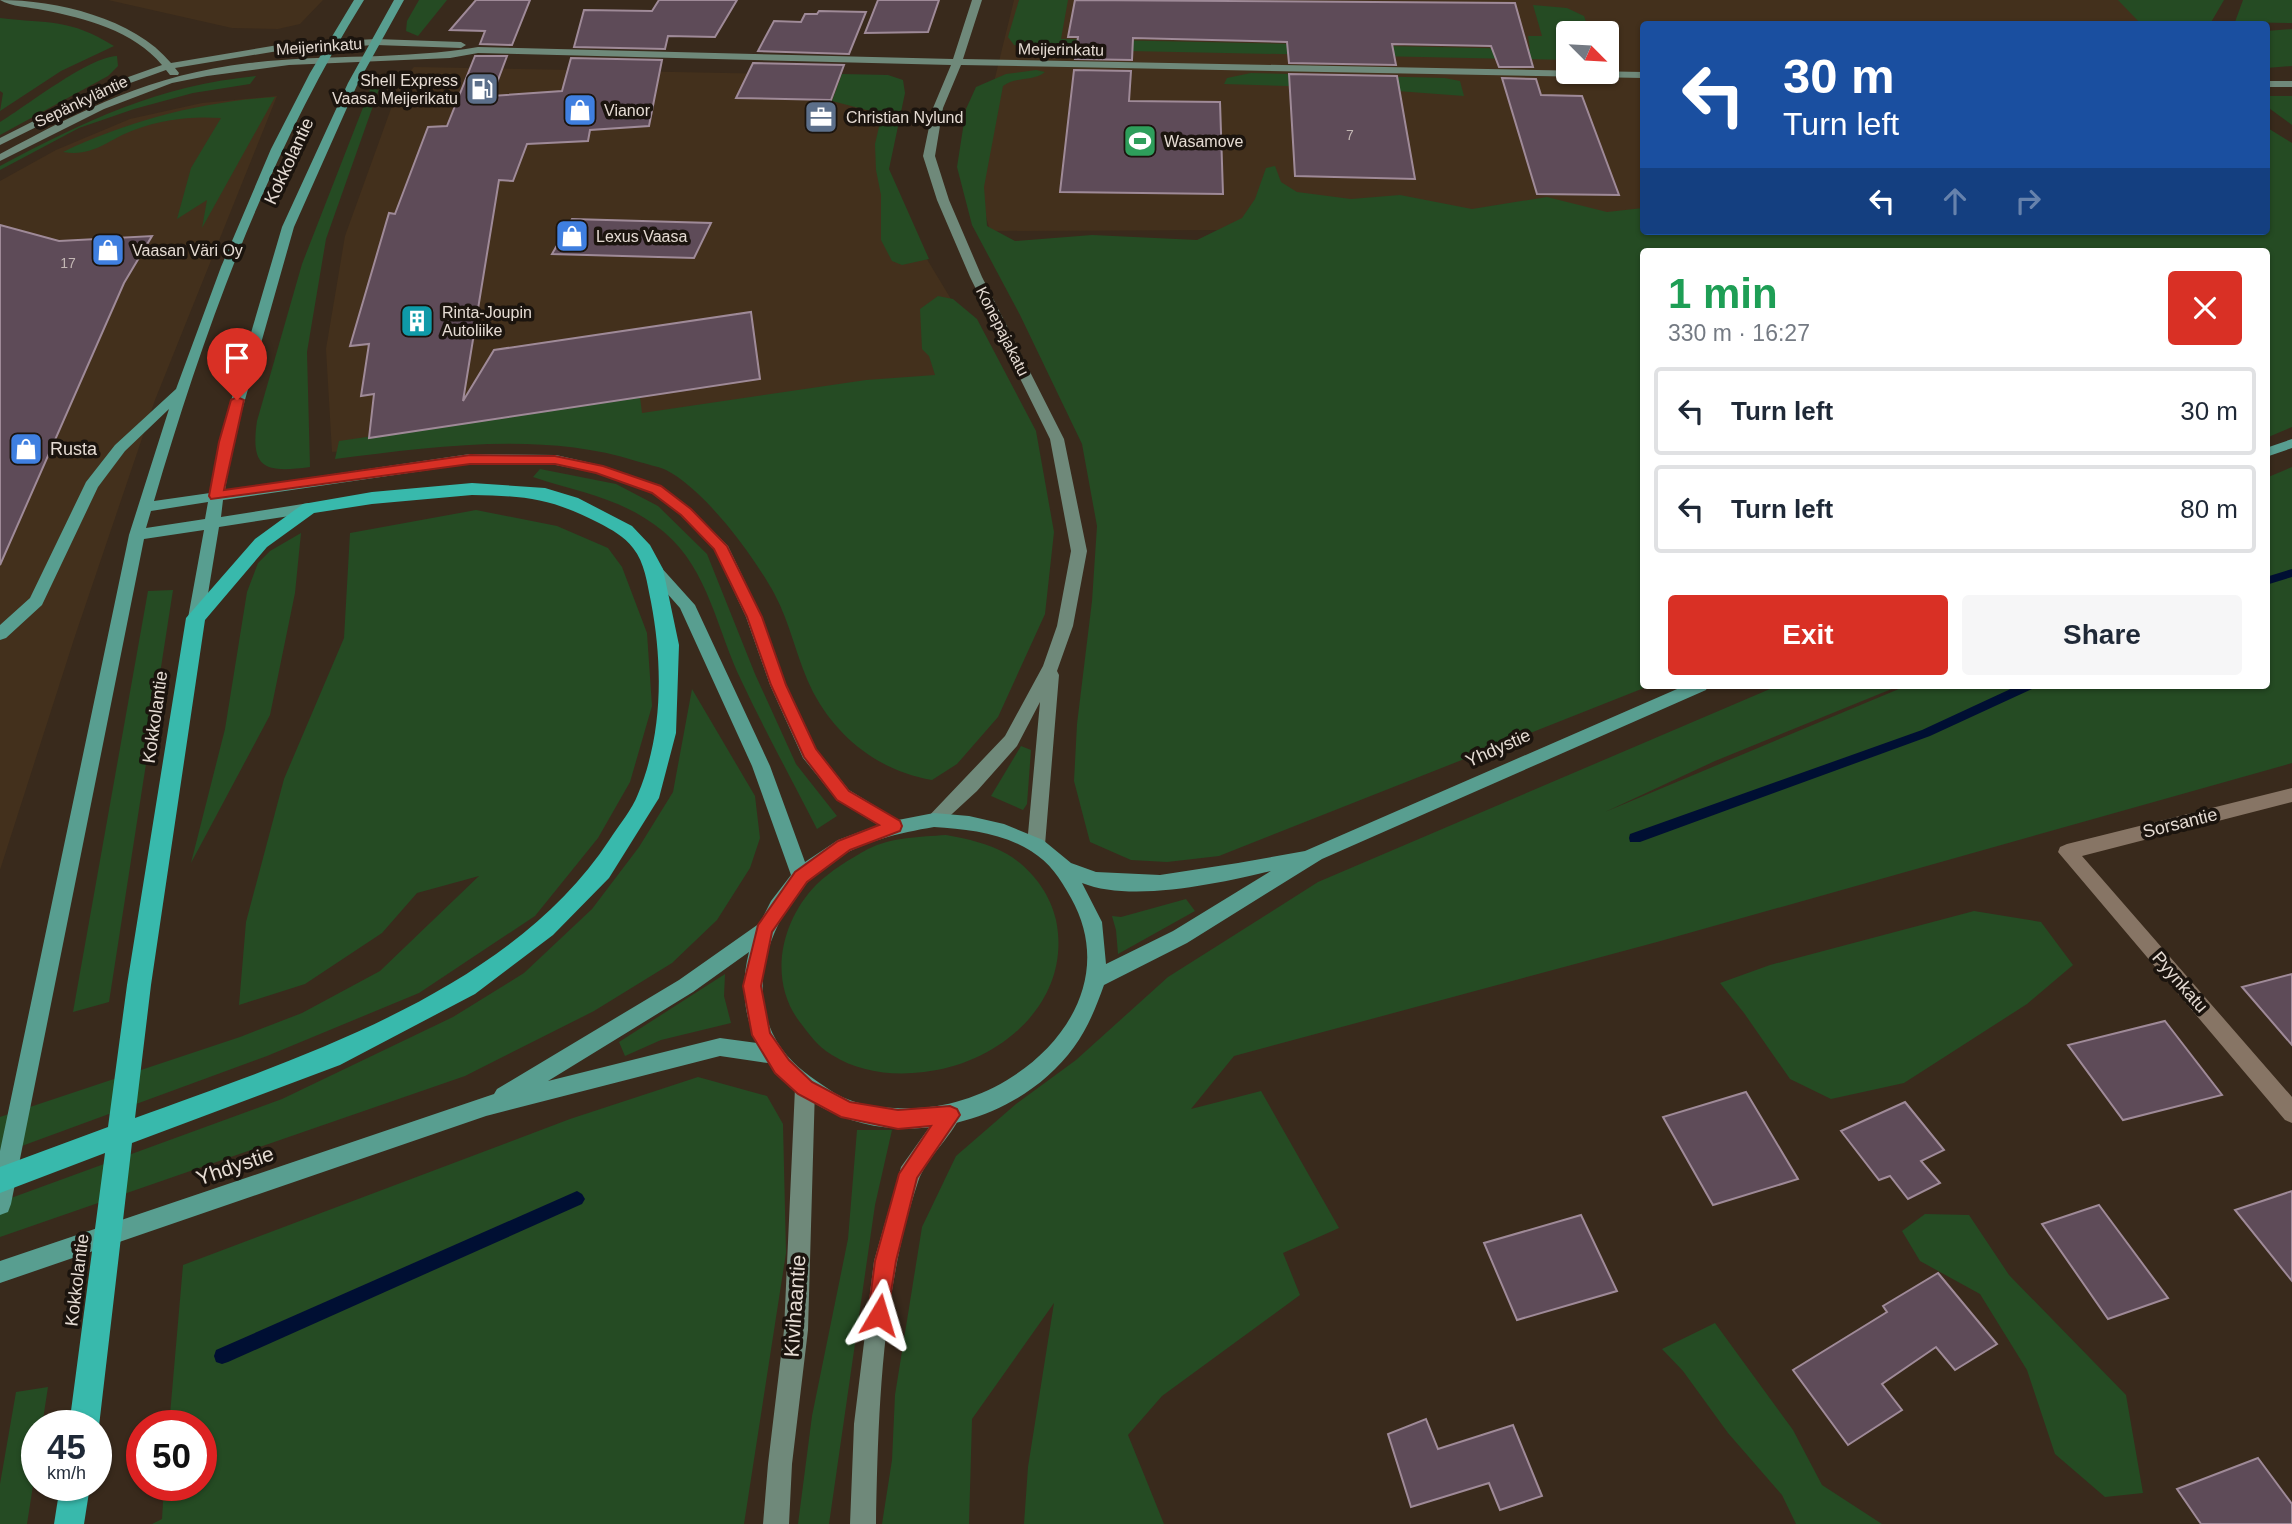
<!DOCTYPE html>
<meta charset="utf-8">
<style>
:root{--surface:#fff;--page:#f6f6f7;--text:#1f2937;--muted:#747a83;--line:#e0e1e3;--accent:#d93025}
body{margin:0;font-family:Arial,sans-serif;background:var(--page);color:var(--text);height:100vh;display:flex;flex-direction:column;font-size:26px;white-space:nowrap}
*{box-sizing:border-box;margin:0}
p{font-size:23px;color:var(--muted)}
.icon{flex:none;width:38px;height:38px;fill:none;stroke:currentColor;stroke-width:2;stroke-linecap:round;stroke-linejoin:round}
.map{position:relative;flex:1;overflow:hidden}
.sheet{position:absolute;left:1640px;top:248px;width:630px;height:441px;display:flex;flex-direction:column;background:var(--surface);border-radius:7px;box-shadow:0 2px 5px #0004}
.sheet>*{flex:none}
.top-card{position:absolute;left:1640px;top:21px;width:630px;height:214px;border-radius:7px;box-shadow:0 2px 5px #0004;background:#1a4fa0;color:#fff;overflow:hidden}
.needle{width:46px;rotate:114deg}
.fabs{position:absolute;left:1556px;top:21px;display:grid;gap:14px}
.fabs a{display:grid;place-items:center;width:63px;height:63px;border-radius:7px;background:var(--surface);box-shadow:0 2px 5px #0004;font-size:35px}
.speed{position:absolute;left:21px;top:1410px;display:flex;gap:14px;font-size:35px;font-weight:700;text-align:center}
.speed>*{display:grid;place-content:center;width:91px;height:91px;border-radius:50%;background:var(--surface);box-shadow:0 2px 5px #0004;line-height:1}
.speed small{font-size:18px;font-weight:400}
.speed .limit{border:10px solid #d22;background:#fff;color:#111}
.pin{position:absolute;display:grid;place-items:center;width:60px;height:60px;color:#fff;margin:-72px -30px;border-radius:50% 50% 50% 0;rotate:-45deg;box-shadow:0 0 7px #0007}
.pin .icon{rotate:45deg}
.me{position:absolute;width:77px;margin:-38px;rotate:7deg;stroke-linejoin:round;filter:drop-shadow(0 0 5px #0008)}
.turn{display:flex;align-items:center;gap:24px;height:147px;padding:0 28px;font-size:32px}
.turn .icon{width:91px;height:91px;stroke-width:2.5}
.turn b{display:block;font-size:49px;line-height:60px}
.lanes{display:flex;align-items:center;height:66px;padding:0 28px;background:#0003;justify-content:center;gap:35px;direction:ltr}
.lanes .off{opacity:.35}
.round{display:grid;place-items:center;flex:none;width:74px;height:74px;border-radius:7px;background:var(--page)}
.head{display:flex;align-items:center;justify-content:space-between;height:119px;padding:0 28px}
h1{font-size:42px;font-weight:700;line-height:52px;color:#1e9e55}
.action{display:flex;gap:14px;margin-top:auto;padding:14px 28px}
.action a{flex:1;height:80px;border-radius:7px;background:var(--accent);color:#fff;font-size:28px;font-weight:700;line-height:80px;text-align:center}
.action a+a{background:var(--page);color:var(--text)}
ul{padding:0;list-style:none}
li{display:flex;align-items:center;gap:21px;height:88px;margin:0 14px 10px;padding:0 14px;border:4px solid var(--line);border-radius:7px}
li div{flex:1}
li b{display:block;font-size:26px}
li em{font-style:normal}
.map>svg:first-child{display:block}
</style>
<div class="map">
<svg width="2292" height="1524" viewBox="0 0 2292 1524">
<rect width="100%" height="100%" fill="#392a1c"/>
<g fill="#43301c" fill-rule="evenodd">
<path d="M108,0h215l-23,24 -22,5 -46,-1z"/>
<path d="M1014,0h1124l7,24h-502v204l-653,3 -17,-63zM1568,33h38v39h-38z"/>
<path d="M414,67l474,9 -3,94 40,86 76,126 -386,45 -283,25 -6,-103 19,-113 56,-155z"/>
<path d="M277,96l-122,304 -81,239 -74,231v-689l56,-31 74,-31 72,-16z"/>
</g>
<g fill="#254b23">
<path d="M419,0h28l-29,36 -12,-5 1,-10z"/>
<path d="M1019,0h49l-7,39 469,10 -2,-13h14l-9,-31 34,3 17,8 6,17h-22v27l-535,-11 -19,-4 -6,-8z"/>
<path d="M2118,0h106l-14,24h-69z"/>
<path d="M2243,0h49v23l-57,-1z"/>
<path d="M0,18c49,6 69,0 114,28l-53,25 -61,40 3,-18 -3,-2z"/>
<path d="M2292,29v37l-26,2v-37z"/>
<path d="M117,56l1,10 -10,10 -108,59v-13c27,-16 88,-65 117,-66z"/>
<path d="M1036,70l9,2c-12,10 -29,4 -42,14l-19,101 3,39 28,15 77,-6 105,5 45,-22 13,-19 11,-31 9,-2 6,16 16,10 54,7 49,-4 72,14 75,-12 60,15 36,-4v23l252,2 371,-2v-104l26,16v284l-26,11v-186h-623v434h6l-430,170 -52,6 -36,-2 -41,-18 -16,-61 3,-57 15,-123 5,-75 -15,-82 -62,-129 -48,-90 -15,-58 9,-58 10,-22 30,-13z"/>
<path d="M1251,73l194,5 15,3 4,15 -107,-8 -133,-4 3,-6z"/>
<path d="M842,74l46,1 15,5 2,13 -16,76 40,90 -27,6 -10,-4 -11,-21v-45l-5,-25 -1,-26 7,-30 -50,-13z"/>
<path d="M256,76l-6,8 -57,9 -59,16 -55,19 -79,42v-4c87,-46 157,-80 256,-90z"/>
<path d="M371,87l8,2 -53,150 -19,113 3,115c-45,6 -60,2 -53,-46l45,-157z"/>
<path d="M2266,96h26v29l-26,-19z"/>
<path d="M275,97l-73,131 5,-28 -30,19 14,-51 30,-50c-30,-2 -58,1 -87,12 -27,10 -40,27 -71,22 67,-32 138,-50 212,-55z"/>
<path d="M938,296l15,3 24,20 59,112 18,101 -9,82 -47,103 -41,47 -25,16c-52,-9 -94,-41 -119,-88 -16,-31 -22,-68 -39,-99 -21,-38 -69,-103 -108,-123 -9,-4 -21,-6 -30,-9 -95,-30 -204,-14 -301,-2l4,-18 301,-44 2,16 224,-33 69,-5 -6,-19 -7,-7 -2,-40z"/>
<path d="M2292,467v296l-635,179 -423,114 -43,53 70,-18 78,137 -56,25 17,42 -138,101 -34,39 36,89h-140l4,-57 26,-164 -82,116 -3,105h-87l10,-64 3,-65 27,-168 34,-71 60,-52 60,-44 92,-83 150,-95 459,-196h122l-184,75 -110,51 301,-126h360v-208z"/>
<path d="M540,469l76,15 42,22 49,48 48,120 41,90 41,52 -20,13c-25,-49 -52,-98 -75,-147 -25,-51 -33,-112 -78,-150 -41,-34 -83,-39 -131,-55z"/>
<path d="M476,510l81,16 51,22 14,19 25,66 5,73 -22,76 -32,56 -63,78 -116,77 -152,63 -267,98v-37l240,-80 62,-24 78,-42 99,-95 -62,17 -35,40 -77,51 -66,21 7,-83 38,-143 60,-141 6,-105z"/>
<path d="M301,533l-6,60 -25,122 -79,148 34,-134 22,-137 11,-29 12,-12z"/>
<path d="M173,590l-64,412 -36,10 75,-421z"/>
<path d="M692,689l63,107 5,42 -10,30 -33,52 -45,43 -78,48 -129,65 -465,161v-35l282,-103 171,-82 71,-44 68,-64 47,-62 34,-55z"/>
<path d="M1021,746l10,4 -4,54 -4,6 -32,-14z"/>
<path d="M946,835c21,4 42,8 61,19 24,14 43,39 49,66 17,82 -57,144 -132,152 -32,4 -65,0 -92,-17 -15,-9 -23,-21 -33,-34 -31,-42 -18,-100 17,-136 14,-14 34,-26 52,-36 24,-12 52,-12 78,-14z"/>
<path d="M1186,899l9,12 -77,43 -2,-24 -4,-14 9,1z"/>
<path d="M1974,911l67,11 32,43 -46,39 -123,79 -73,16 -41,-20 -46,-66 -24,-30 50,-18z"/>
<path d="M725,974l-1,22 7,27 -70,17 -36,16 -6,-14z"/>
<path d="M698,1077l69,19 16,28 3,129 -42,271h-592l10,-5 2,-33h37v-60h-32l14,-161 387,-146z"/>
<path d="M857,1130h35l-17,75 -46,319h-31l14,-108 36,-177z"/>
<path d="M1925,1214l44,1 40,60 117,120 17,98 -38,4 -50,-43 -28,-84 -47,-76 -60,-33 -18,-30z"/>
<path d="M1715,1323l78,107 29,55 60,39h-86l-14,-29 -54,-62 -45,-62 -21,-22z"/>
<path d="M48,1387l-6,39h-5v34l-10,64h-27v-40l16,-92z"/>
</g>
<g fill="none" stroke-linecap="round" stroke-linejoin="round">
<g fill="#000f33" fill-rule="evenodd">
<path d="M2292,569v8l-26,8v-8z"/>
<path d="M2017,686h17l-2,3 -102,47 -290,106h-10l-1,-4 1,-4 292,-104z"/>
<path d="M577,1191l5,3 3,5 -3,5 -354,158 -6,2 -6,-2 -2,-6 2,-6z"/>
</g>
</g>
<g fill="#5e4b58" stroke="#9f8a98" stroke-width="2">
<path d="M476,0h54l-18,45 -32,-1 5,-13 -35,-1z"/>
<path d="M659,0h78l-22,37 -47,-1 -3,13 -91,-2 10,-37 68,1z"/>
<path d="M878,0h61l-11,32 -63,1z"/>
<path d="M1075,0l440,3 18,64h-34l-8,-21 -99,-2 4,21 -107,-2 -2,-21 -154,-4 -1,22 -57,-1 3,-22h-10z"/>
<path d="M819,11l47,1 -17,42 -91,-3 16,-30 27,1 4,-8h12z"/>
<path d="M475,56h32l-15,40 70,-5 9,-33 91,2 -13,66 -59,4 -2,11 -61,3 -14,37 -14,-1 -36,221 31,-51 257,-38 9,67 -391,59 5,-44 -13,2 8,-52 -19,2 39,-133 6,1 33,-87 19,-1z"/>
<path d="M753,63l91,2 -13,35 -95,-2z"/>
<path d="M1074,70l57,1 -2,30 91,1 3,92 -163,-2z"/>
<path d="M1289,74l108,2 18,103 -120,-3z"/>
<path d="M1502,78l34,1 5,16 41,1 37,99 -82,-1z"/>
<path d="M572,219l139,4 -17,35 -142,-4z"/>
<path d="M0,225l59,16 93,-5 -28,47 -124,282z"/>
<path d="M2292,974v71l-50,-58z"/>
<path d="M2165,1021l57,74 -99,25 -55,-75z"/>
<path d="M1746,1092l52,87 -85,26 -50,-88z"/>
<path d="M1905,1102l39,48 -23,11 19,22 -32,16 -18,-23 -11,4 -38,-49z"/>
<path d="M2292,1191v90l-57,-71z"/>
<path d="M2099,1205l69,93 -60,21 -66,-95z"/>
<path d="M1581,1215l36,76 -100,29 -33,-77z"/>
<path d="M1938,1273l59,71 -42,26 -19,-23 -54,37 20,26 -54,35 -55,-75 94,-58 -4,-6z"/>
<path d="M1426,1419l12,30 75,-24 29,71 -42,14 -11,-27 -78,24 -23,-73z"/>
<path d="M2258,1458l34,46v20h-91l-24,-35z"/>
</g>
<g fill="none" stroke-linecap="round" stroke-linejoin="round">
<path fill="#877565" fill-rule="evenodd" d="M2292,788v14l-210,54 210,241v26l-7,-3 -227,-268 2,-5 7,-3z"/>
<g fill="#6f897a" fill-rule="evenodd">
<path d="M0,0c56,0 134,18 171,63l113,-19 92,-5 85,3 5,3 -5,3 -85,-3 -92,5 -109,18 4,5 -1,2h-8l-4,-5 -55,20 -111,55v-7l103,-52 59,-21c-28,-34 -77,-47 -119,-55 -13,-3 -32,-3 -43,-10z"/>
<path d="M972,0h10l-19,59 680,13v6l-682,-13 -18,43 -8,48 14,44 33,77 82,162 23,112 -14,75 -16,45 2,4 -14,170 -3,5 -6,2 -6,-2 -3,-5 13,-143 -23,44 -40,45 -37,34 -6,2 -6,-2 -3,-5 80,-84 38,-70 14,-40 14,-75 -21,-112 -80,-162 -33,-77 -14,-44 10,-48 18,-43 -473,-12 -28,5 -161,7 -82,11 -35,7 -68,26 -104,52v-7c86,-46 150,-79 249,-91 76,-9 154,-3 229,-16l475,12z"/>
<rect x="2266" y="81" width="26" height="6"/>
<path d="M805,1078l7,3 3,7 -7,242 -16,134 -3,60h-26l5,-60 16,-134 11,-242 3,-7z"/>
<path d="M950,1105l7,3 4,7c-11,24 -35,43 -43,67 -36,107 -40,230 -42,342h-26l4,-100 20,-163 27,-94 42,-59z"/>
</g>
<g fill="#589e90" fill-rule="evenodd">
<path d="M354,0h10c-96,154 -159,327 -210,501l56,-8 9,-51 63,-215 66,-144 46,-83h10l-46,83 -64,144 -61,215 -8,48 245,-36 86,1 48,11 57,20 30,23 37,37 34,71 24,68 30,64 33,41 49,30 36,-7 35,3 35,8 39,16 28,23 25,9 64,3 78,-12 67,-12 379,-165h24l-2,4 -384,169 -135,84 -83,42c-8,22 -16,43 -30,62 -54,75 -171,106 -253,60 -21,-11 -37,-27 -53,-44l-48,-7 -234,60 -486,167v-22l494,-167 3,-5 182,-109 81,-57 11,-22 20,-26 -39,-109 -72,-158 -31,-35 -3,-4 3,-4h10l36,40 75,161 35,96 33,-22 40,-15 -41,-25 -34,-42 -33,-73 -24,-68 -32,-68 -33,-34 -30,-23 -55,-19 -40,-8 -86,-1 -247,36 -2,17 88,-14 7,5 -7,5 -90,14 -15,91 -8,6 -8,-6 16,-88 -60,9 -133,665 -3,8 -8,3v-64l129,-616 40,-126 -44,42 -27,36 -56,118 -36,33 -6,2v-15l30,-27 56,-116 29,-37 61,-56 45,-122 50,-118 39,-76zM208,502l-3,17 -59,9 5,-17zM934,827c33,2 68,6 97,24 19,12 29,27 40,47 59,105 -54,207 -155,210 -29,1 -61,-1 -86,-18 -18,-12 -35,-23 -48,-41 -45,-61 -5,-152 52,-189 30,-19 65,-27 100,-33zM1271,871l-98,60 -67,33 -4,-42 -20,-39c50,20 138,0 189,-12zM749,952c-8,31 -6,62 8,91l-37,-5 -172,43 145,-89z"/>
<path d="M2292,439v9l-26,9v-9z"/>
</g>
<g fill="#38b9ac" fill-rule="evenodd">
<path d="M472,483l73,5 33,10 54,28 18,19 13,24 16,76 -3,88 -17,65 -50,80 -56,57 -78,59 -135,71 -208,78 -33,283 -3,6v-6h-27l36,-273 -105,40v-26l108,-40 19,-142 59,-367 69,-79 48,-35 69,-12zM472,495c54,1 78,3 127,28 13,7 25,13 34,25 12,15 14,35 18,54 12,63 12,132 -13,192 -6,16 -19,31 -28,45 -100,153 -312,219 -475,279l16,-133 54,-365 62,-73 47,-34 58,-9z"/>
<path d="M60,1486h30l-6,38h-30z"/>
</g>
</g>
<path fill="#d93025" stroke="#8d1f18" stroke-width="2" d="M237,397l7,3 -20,90 246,-35 85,1 48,10 58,20 30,23 36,37 35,71 24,68 30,64 33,42 51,30 2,5 -2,5 -50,19 -43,32 -35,50 -11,54 9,47 19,27 23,22 38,20 48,8 52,-4 7,3 3,6 -43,63 -21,83 -10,62 -7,3 -8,-3 -3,-8 7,-54 24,-87 32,-48 -33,3 -57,-12 -43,-23 -23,-21 -23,-38 -9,-49 15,-61 37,-53 43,-31 41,-16 -42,-25 -33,-43 -33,-72 -24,-68 -33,-68 -33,-34 -29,-22 -56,-20 -41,-9h-85l-259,35 -2,-3 10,-54 12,-42z"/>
<defs>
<symbol id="fuel-square" viewBox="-11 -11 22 22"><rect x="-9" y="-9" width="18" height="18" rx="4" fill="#5c6f8a" stroke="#1b140e"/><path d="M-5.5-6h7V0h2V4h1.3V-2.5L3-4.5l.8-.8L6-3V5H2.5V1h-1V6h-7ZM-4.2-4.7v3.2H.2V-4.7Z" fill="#fff"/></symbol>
<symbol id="shop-square" viewBox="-11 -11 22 22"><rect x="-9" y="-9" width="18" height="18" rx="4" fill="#3f7fe0" stroke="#1b140e"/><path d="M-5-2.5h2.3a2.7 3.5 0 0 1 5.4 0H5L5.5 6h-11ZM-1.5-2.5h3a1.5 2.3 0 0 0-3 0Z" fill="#fff"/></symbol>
<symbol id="office-square" viewBox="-11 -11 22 22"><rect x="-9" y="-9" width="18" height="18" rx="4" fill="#5c6f8a" stroke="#1b140e"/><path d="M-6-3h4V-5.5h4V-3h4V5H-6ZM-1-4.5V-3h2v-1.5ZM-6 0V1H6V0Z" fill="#fff"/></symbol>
<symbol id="stadium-square" viewBox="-11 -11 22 22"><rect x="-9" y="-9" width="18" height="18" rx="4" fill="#2e9e5b" stroke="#1b140e"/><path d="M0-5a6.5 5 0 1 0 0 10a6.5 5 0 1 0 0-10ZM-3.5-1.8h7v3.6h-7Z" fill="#fff"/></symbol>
<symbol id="building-square" viewBox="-11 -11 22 22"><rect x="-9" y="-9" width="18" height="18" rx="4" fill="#0f9aa8" stroke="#1b140e"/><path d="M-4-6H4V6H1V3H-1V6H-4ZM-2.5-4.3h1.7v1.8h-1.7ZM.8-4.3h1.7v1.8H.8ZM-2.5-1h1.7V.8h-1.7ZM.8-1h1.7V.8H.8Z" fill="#fff"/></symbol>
</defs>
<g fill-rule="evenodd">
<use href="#fuel-square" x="463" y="70" width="38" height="38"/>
<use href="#shop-square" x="561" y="91" width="38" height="38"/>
<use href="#office-square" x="802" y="98" width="38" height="38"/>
<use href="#stadium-square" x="1121" y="122" width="38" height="38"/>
<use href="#shop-square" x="553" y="217" width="38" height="38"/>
<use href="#shop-square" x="89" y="231" width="38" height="38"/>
<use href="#building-square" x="398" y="302" width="38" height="38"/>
<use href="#shop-square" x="7" y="430" width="38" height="38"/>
</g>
<g text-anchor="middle" stroke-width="7" stroke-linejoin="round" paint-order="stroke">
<g font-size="14" fill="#c3b7b4">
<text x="1350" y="140">7</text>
<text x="68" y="268">17</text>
</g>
<g font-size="16" fill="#e5dbd3" stroke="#1b140e">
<text transform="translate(319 46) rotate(-4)" y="6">Meijerinkatu</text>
<text transform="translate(1061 49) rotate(1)" y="6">Meijerinkatu</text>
<text transform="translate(81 101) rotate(-25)" y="6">Sepänkyläntie</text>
<text transform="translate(1003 331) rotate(63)" y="6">Konepajakatu</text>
</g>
<g font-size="16" fill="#e5dbd3" stroke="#1b140e" text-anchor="start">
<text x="458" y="86" text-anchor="end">Shell Express<tspan x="458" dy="18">Vaasa Meijerikatu</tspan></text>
<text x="604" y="116">Vianor</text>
<text x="846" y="123">Christian Nylund</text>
<text x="1164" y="147">Wasamove</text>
<text x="596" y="242">Lexus Vaasa</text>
<text x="132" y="256">Vaasan Väri Oy</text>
<text x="442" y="318">Rinta-Joupin<tspan x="442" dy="18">Autoliike</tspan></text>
</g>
<g font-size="18" fill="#e5dbd3" stroke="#1b140e">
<text transform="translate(289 161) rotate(-65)" y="6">Kokkolantie</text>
<text transform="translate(155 717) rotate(-82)" y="6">Kokkolantie</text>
<text transform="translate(1498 748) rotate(-24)" y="6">Yhdystie</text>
<text transform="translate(2180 823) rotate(-14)" y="6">Sorsantie</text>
<text transform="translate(2180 982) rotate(49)" y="6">Pyynkatu</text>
<text transform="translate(77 1280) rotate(-83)" y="6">Kokkolantie</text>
</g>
<g font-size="18" fill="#e5dbd3" stroke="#1b140e" text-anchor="start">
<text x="50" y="455">Rusta</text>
</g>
<g font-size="21" fill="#e5dbd3" stroke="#1b140e">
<text transform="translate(235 1166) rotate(-19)" y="7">Yhdystie</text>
<text transform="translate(795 1306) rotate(-86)" y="7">Kivihaantie</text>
</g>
</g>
</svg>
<div class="fabs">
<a><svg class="needle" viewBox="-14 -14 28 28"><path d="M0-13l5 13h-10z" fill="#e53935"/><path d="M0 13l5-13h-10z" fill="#747a83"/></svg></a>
</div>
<div class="speed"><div>45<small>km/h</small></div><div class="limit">50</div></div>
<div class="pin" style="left:237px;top:400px;background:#d93025"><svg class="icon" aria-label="arrive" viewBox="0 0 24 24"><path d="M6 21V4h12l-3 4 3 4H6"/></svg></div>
<svg class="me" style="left:879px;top:1315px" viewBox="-20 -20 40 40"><path d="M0-17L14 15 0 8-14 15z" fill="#d93025" stroke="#fff" stroke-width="4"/></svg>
<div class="top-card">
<div class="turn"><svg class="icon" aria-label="left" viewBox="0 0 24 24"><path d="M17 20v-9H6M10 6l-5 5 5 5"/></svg><div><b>30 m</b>Turn left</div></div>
<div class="lanes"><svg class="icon" aria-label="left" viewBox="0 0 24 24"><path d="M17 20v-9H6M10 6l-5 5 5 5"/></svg><svg class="icon off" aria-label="ahead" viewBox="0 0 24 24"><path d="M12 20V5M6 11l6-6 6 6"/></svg><svg class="icon off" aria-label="right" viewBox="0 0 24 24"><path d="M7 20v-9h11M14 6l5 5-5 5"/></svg></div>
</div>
<section class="sheet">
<div class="head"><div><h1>1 min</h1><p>330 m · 16:27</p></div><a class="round" style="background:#d93025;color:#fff"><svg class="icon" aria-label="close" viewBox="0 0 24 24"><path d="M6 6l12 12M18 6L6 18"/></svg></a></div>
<ul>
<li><svg class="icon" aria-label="left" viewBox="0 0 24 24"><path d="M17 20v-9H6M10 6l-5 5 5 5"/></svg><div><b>Turn left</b></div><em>30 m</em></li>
<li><svg class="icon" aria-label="left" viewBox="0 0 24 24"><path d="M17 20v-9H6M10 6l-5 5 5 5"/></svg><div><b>Turn left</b></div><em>80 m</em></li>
</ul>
<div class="action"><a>Exit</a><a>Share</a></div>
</section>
</div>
